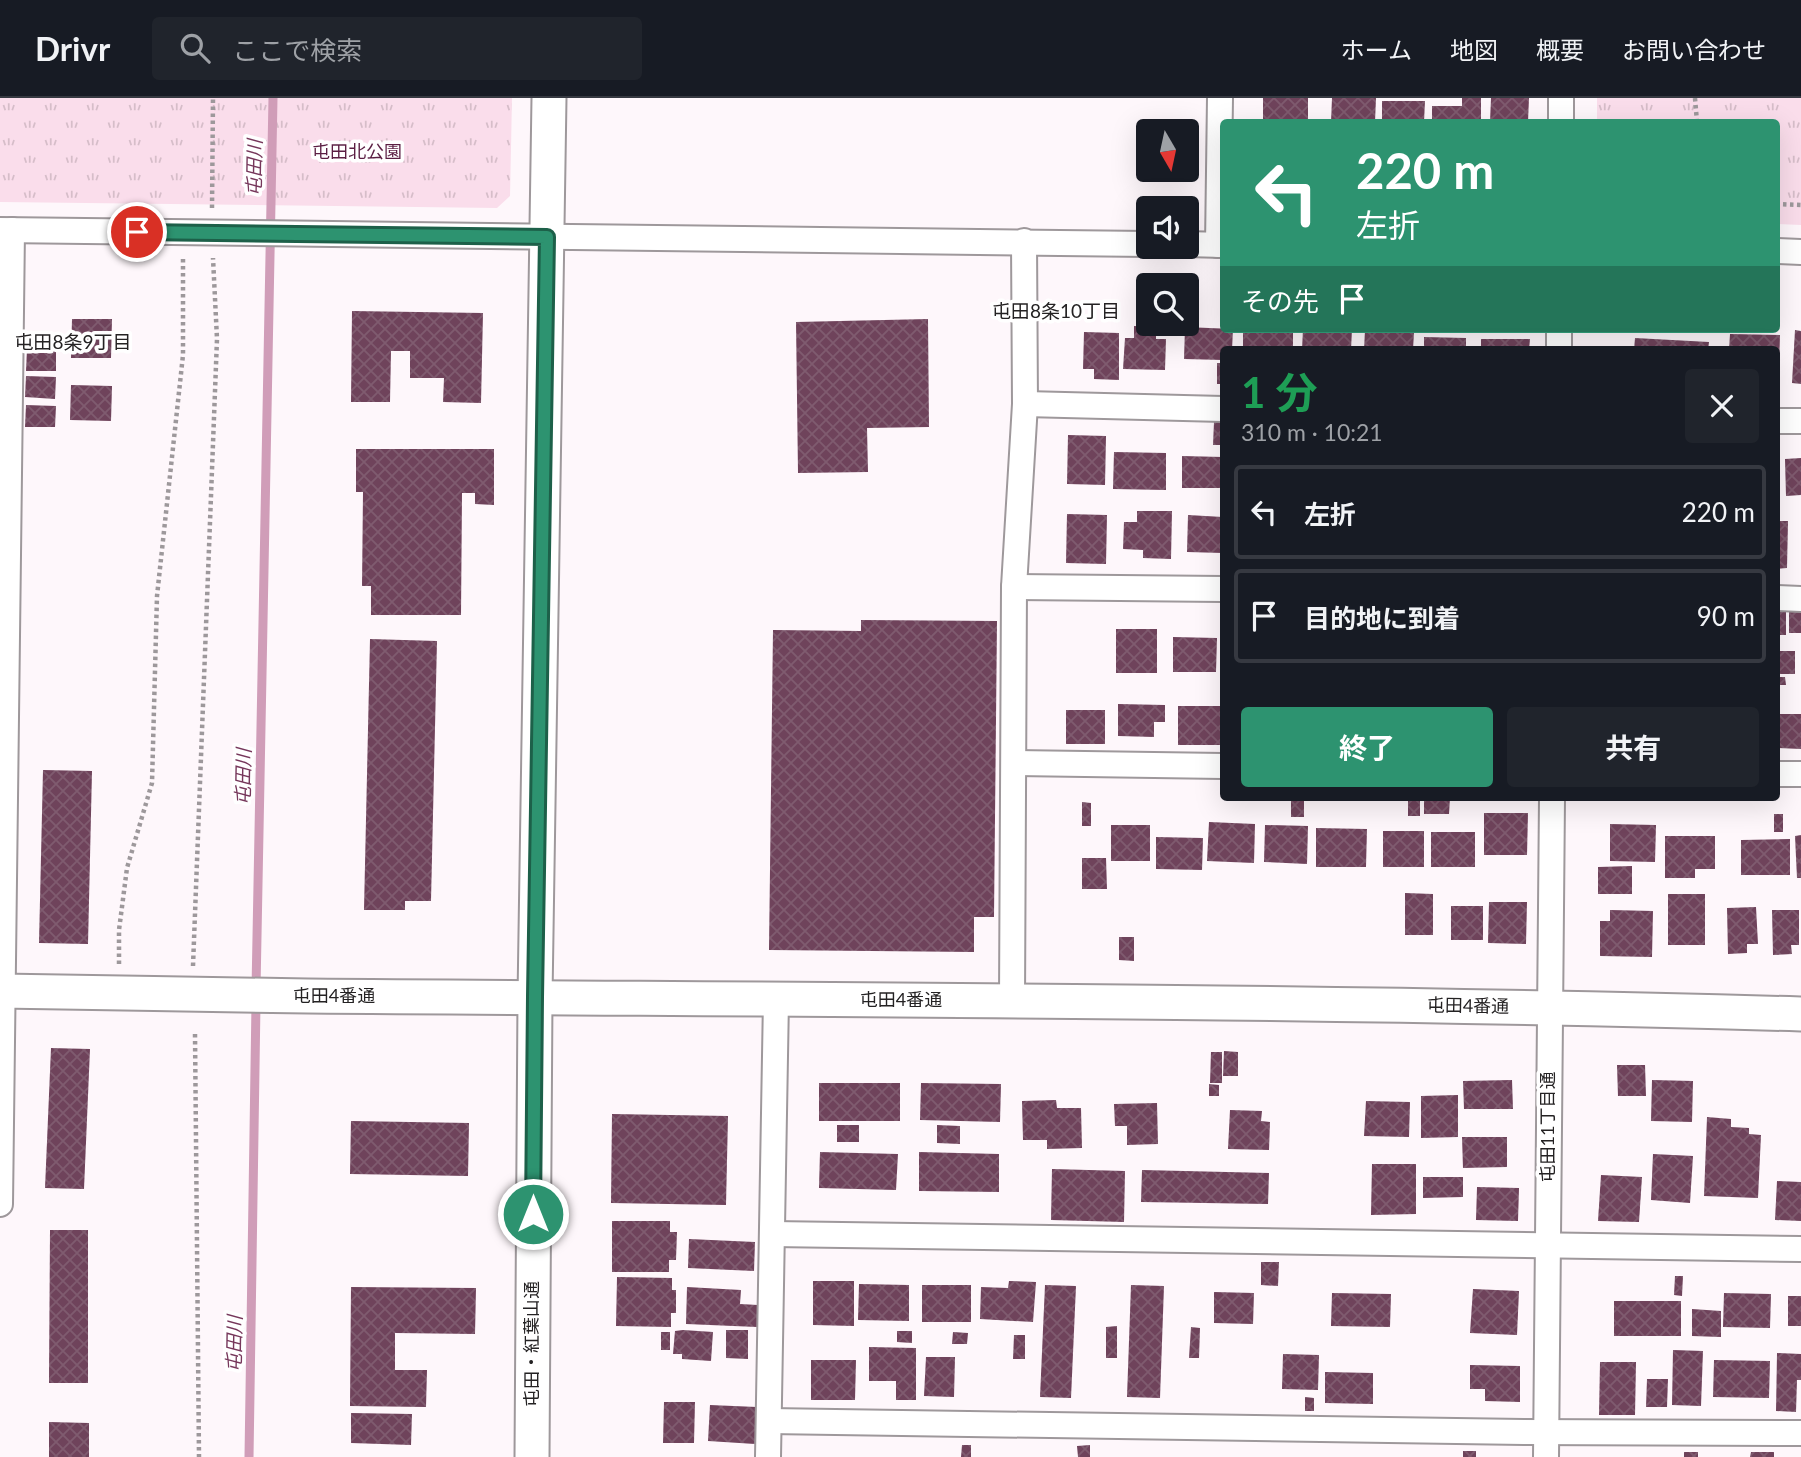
<!DOCTYPE html>
<html lang="ja">
<meta charset="utf-8">
<style>
:root{--surface:#171b24;--page:#20242c;--text:#f1f3f6;--muted:#9ea1a6;--line:#363941;--accent:#2d9370}
body{margin:0;font-family:Lato,"Noto Sans JP",sans-serif;background:var(--page);color:var(--text);height:100vh;display:flex;flex-direction:column;font-size:26px;white-space:nowrap}
*{box-sizing:border-box;margin:0}
p{font-size:23px;color:var(--muted)}
.icon{flex:none;width:38px;height:38px;fill:none;stroke:currentColor;stroke-width:2;stroke-linecap:round;stroke-linejoin:round}
.map{position:relative;flex:1;overflow:hidden}
.details{position:absolute;left:1220px;top:248px;width:560px;height:455px;display:flex;flex-direction:column;background:var(--surface);border-radius:7px;box-shadow:0 7px 28px #0002}
.details>*{flex:none}
.banner{position:absolute;left:1220px;top:21px;width:560px;height:214px;border-radius:7px;box-shadow:0 7px 28px #0002;background:#2d9370;color:#fff;overflow:hidden}
.needle{width:46px;rotate:171deg}
.controls{position:absolute;left:1136px;top:21px;display:grid;gap:14px}
.controls a{display:grid;place-items:center;width:63px;height:63px;border-radius:7px;background:var(--surface);box-shadow:0 7px 28px #0002;font-size:35px}
.pin{position:absolute;display:grid;place-items:center;width:60px;height:60px;color:#fff;margin:-30px;border:4px solid #fff;border-radius:50%;box-shadow:0 2px 7px #0007}
.me{position:absolute;width:77px;margin:-38px;rotate:0deg;stroke-linejoin:round;filter:drop-shadow(0 0 5px #0008)}
.turn{display:flex;align-items:center;gap:24px;height:147px;padding:0 21px;font-size:32px}
.turn .icon{width:91px;height:91px;stroke-width:2.5}
.turn b{display:block;font-size:49px;line-height:60px}
.then{display:flex;align-items:center;height:66px;padding:0 21px;background:#0003;gap:14px;font-size:26px}
.round{display:grid;place-items:center;flex:none;width:74px;height:74px;border-radius:7px;background:var(--page)}
.headline{display:flex;align-items:center;justify-content:space-between;height:119px;padding:0 21px}
h1{font-size:42px;font-weight:700;line-height:52px;color:#1e9e55}
.cta{display:flex;gap:14px;margin-top:auto;padding:14px 21px}
.cta a{flex:1;height:80px;border-radius:7px;background:var(--accent);color:#fff;font-size:28px;font-weight:700;line-height:80px;text-align:center}
.cta a+a{background:var(--page);color:var(--text)}
ul{padding:0;list-style:none}
li{display:flex;align-items:center;gap:21px;height:94px;margin:0 14px 10px;padding:0 7px;border:4px solid var(--line);border-radius:7px}
li div{flex:1}
li b{display:block;font-size:26px}
li em{font-style:normal}
header{display:flex;align-items:center;gap:42px;box-sizing:border-box;height:98px;padding:0 35px;background:var(--surface);border-bottom:2px solid var(--line)}
header strong{font-size:33px}
nav{display:flex;gap:38px;margin-inline-start:auto;font-size:24px}
.search{width:490px;height:63px;background:var(--page);display:flex;align-items:center;gap:18px;box-sizing:border-box;padding:0 24px;border-radius:7px;color:var(--muted);font-size:26px}
.map>svg:first-child{display:block}
</style>
<header>
<strong>Drivr</strong>
<div class="search"><svg class="icon" aria-label="search" viewBox="0 0 24 24"><circle cx="10" cy="10" r="6"/><path d="M15 15l6 6"/></svg>ここで検索</div>
<nav><a>ホーム</a><a>地図</a><a>概要</a><a>お問い合わせ</a></nav>
</header>
<div class="map">
<svg width="1801" height="1359" viewBox="0 0 1801 1359">
<defs>
<pattern id="park-tufts" width="24" height="20" patternUnits="userSpaceOnUse" patternTransform="scale(1.75)"><rect width="24" height="20" fill="#faddeb"/><path d="M3 7l-1-3M5 7V3M7 7l1-3M15 17l-1-3M17 17v-4M19 17l1-3" fill="none" stroke="#d6bdc9"/></pattern>
<pattern id="building-cross-hatch" width="8" height="8" patternUnits="userSpaceOnUse" patternTransform="scale(1.75)"><rect width="8" height="8" fill="#6f435b"/><path d="M0 0l8 8M0 8l8-8" fill="none" stroke="#7f5b6f"/></pattern>
</defs>
<rect width="100%" height="100%" fill="#fef7fb"/>
<g fill="url(#park-tufts)">
<path d="M0,0h512l-2,98 -13,12 -497,-6z"/>
<path d="M1597,0h204v127l-25,-1v-102h-179z"/>
</g>
<g fill="none" stroke-linecap="round" stroke-linejoin="round">
<g stroke="#d09db8" stroke-width="9">
<path d="M256,891l17,-891"/>
<path d="M249,1359l7,-454"/>
</g>
</g>
<g fill="url(#building-cross-hatch)">
<rect x="1263" y="0" width="45" height="24"/>
<path d="M1332,0h44l-1,24h-44z"/>
<path d="M1462,0h19v24h-49v-16h30z"/>
<path d="M1491,0h38l-1,24h-38z"/>
<path d="M1382,3h43l-1,21h-42z"/>
<path d="M352,213l131,2 -2,90 -38,-1 1,-24h-34v-27h-19l-1,51h-39z"/>
<path d="M72,221h40l-1,39h-40z"/>
<path d="M928,221l1,108 -62,1 1,44 -70,1 -2,-151z"/>
<path d="M1134,228l22,1v12h10l-1,31 -42,-1 2,-31h9z"/>
<path d="M1185,229l48,2 -1,21h-9v10l-39,-1z"/>
<rect x="1243" y="231" width="50" height="21"/>
<path d="M1303,231h49l-1,21h-49z"/>
<path d="M1365,232l49,2 -1,18h-49z"/>
<path d="M1795,232l6,1v53l-9,-1z"/>
<path d="M1084,234l35,1v47l-25,-1v-10h-11z"/>
<path d="M1730,236l50,1 -1,36h-3v-21h-47z"/>
<path d="M1424,239l42,1v12h-42z"/>
<path d="M1635,240l74,4 -1,8h-74z"/>
<path d="M1481,241h49l-1,11h-48z"/>
<path d="M27,251l29,1v21h-30z"/>
<rect x="1217" y="265" width="6" height="21"/>
<path d="M26,278l30,1 -1,22 -30,-2z"/>
<path d="M71,287l41,1 -1,35 -41,-1z"/>
<path d="M26,307l30,1 -1,21h-30z"/>
<path d="M1214,324h9v23h-10z"/>
<path d="M1068,337l38,1 -1,49 -38,-1z"/>
<path d="M356,351h138v56l-19,-1v-11h-13l-1,122h-90v-29h-9l1,-94h-7z"/>
<path d="M1114,354l52,1v37l-53,-1z"/>
<path d="M1182,358l41,1v31h-41z"/>
<rect x="1776" y="360" width="3" height="35"/>
<path d="M1801,360v37l-15,1 -1,-37z"/>
<path d="M1137,413h35l-1,48 -28,-1v-8l-20,-1 1,-27h13z"/>
<path d="M1067,416l40,1 -1,49 -40,-1z"/>
<path d="M1188,417l35,2v36l-36,-1z"/>
<path d="M1776,423h12l-1,47 -11,1z"/>
<rect x="1776" y="514" width="10" height="23"/>
<rect x="1789" y="514" width="12" height="21"/>
<path d="M861,522l136,1 -3,296h-20v35l-205,-2 4,-320 88,1z"/>
<rect x="1116" y="531" width="41" height="44"/>
<path d="M1173,539l44,1 -1,34h-43z"/>
<path d="M370,541l67,2 -6,260h-26v9h-41z"/>
<rect x="1776" y="553" width="19" height="23"/>
<path d="M1777,579h8l1,8h-10z"/>
<path d="M1118,606l47,1v17h-11v15l-36,-1z"/>
<rect x="1178" y="608" width="45" height="39"/>
<rect x="1066" y="612" width="39" height="34"/>
<path d="M1777,616h24v35l-24,-1z"/>
<path d="M43,672l49,1 -4,173 -49,-1z"/>
<rect x="1291" y="700" width="13" height="19"/>
<rect x="1408" y="700" width="12" height="18"/>
<path d="M1424,700h26l-1,16h-25z"/>
<path d="M1082,704l9,1v23h-9z"/>
<path d="M1484,715h44l-1,42h-43z"/>
<rect x="1774" y="716" width="9" height="18"/>
<path d="M1209,724l46,2 -1,39 -47,-2z"/>
<path d="M1610,726l46,1 -1,37 -45,-1z"/>
<rect x="1111" y="727" width="39" height="36"/>
<path d="M1265,727l43,1 -1,38 -43,-2z"/>
<path d="M1316,730l51,1 -1,38h-50z"/>
<rect x="1383" y="733" width="41" height="36"/>
<rect x="1431" y="734" width="44" height="35"/>
<path d="M1801,737v43h-4l-2,-42z"/>
<path d="M1665,738h50v33h-20v9h-30z"/>
<path d="M1156,739l47,1 -1,32 -46,-1z"/>
<path d="M1790,741v36h-49v-35z"/>
<path d="M1082,760h24l1,31h-25z"/>
<path d="M1632,768v28h-34v-27z"/>
<path d="M1405,795l28,1v41h-28z"/>
<rect x="1668" y="796" width="37" height="51"/>
<path d="M1489,804h38l-1,42 -38,-1z"/>
<rect x="1451" y="808" width="32" height="34"/>
<path d="M1756,809l2,37h-11v9l-19,1 -1,-46z"/>
<path d="M1610,812l43,1 -1,46 -52,-1v-35h10z"/>
<path d="M1772,812h27v35h-8l1,9 -19,1z"/>
<path d="M1119,839h15v24l-15,-1z"/>
<path d="M51,950l39,1 -6,140 -39,-1z"/>
<path d="M1224,953l14,1v24h-15z"/>
<path d="M1211,954h11v31h-12z"/>
<path d="M1617,967h28l1,31h-28z"/>
<path d="M1512,982l1,29h-49l-1,-28z"/>
<path d="M1652,982l41,1 -1,41 -41,-1z"/>
<rect x="819" y="985" width="81" height="38"/>
<path d="M921,985l80,1 -1,38 -80,-2z"/>
<path d="M1209,986l10,1v11h-10z"/>
<path d="M1458,997v42l-37,1v-42z"/>
<path d="M1056,1002l1,8h24l1,40 -35,1v-9h-24l-1,-39z"/>
<path d="M1366,1003l44,1 -1,35 -45,-1z"/>
<path d="M1157,1005l1,41 -31,1v-19h-12l-1,-22z"/>
<path d="M1230,1012l32,1 -1,10 9,1 -1,28 -41,-1z"/>
<path d="M612,1016l116,2 -2,89 -115,-2z"/>
<path d="M1707,1019l24,2v8l18,1v6l12,1 -3,63 -54,-2z"/>
<path d="M351,1023l118,2 -1,53 -118,-2z"/>
<rect x="837" y="1027" width="22" height="17"/>
<path d="M937,1027l23,1v18l-23,-1z"/>
<path d="M1462,1039h45v30l-44,1z"/>
<path d="M820,1054l78,2 -2,36 -77,-2z"/>
<path d="M919,1054l80,2v38l-80,-1z"/>
<path d="M1653,1056l40,2 -3,47 -39,-3z"/>
<path d="M1372,1066h44v50l-45,1z"/>
<path d="M1052,1071l73,2 -1,51 -73,-2z"/>
<path d="M1142,1072l127,3 -1,31 -127,-2z"/>
<path d="M1601,1077l41,2 -3,45 -41,-1z"/>
<path d="M1423,1079h40v20l-40,1z"/>
<path d="M1777,1083l24,1v39l-26,-1z"/>
<path d="M1477,1089l42,1 -1,33 -42,-1z"/>
<path d="M612,1123h58v11h7l-1,28h-7v12h-57z"/>
<path d="M50,1132h38v153h-39z"/>
<path d="M689,1141l66,3 -1,29 -66,-3z"/>
<path d="M1261,1164h18l-1,24 -17,-1z"/>
<path d="M1675,1178h8l-1,20 -8,-1z"/>
<path d="M617,1179l55,1v12h4v23h-5v14l-55,-1z"/>
<path d="M813,1183h41v45l-41,-1z"/>
<path d="M1009,1183l27,1 -3,40 -53,-3 1,-32 27,1z"/>
<path d="M859,1186l50,1v36l-51,-1z"/>
<rect x="922" y="1187" width="49" height="37"/>
<path d="M1045,1187l31,1 -5,112 -31,-1z"/>
<path d="M1131,1187l33,1 -4,112 -33,-1z"/>
<path d="M351,1189l125,1 -1,46 -80,-1v37h32l-1,37 -76,-1z"/>
<path d="M687,1189l54,3 -1,14 18,1 -1,22 -71,-3z"/>
<path d="M1473,1191l46,2 -2,44 -47,-2z"/>
<path d="M1214,1194l40,1 -1,31 -39,-1z"/>
<path d="M1332,1195l59,1 -1,33 -59,-1z"/>
<path d="M1724,1195l47,1 -1,34 -47,-1z"/>
<rect x="1788" y="1198" width="13" height="30"/>
<rect x="1614" y="1203" width="67" height="35"/>
<path d="M1692,1211l29,2v26l-29,-1z"/>
<path d="M1117,1228v32h-11v-31z"/>
<path d="M1191,1229l9,1 -1,30h-10z"/>
<path d="M683,1232l30,2 -2,29 -29,-2v-5h-9l2,-23z"/>
<path d="M726,1232h22v29l-22,-1z"/>
<path d="M897,1233h15v12l-15,-1z"/>
<rect x="661" y="1234" width="9" height="18"/>
<path d="M953,1234l15,1 -1,11h-15z"/>
<path d="M1014,1237h11v24h-12z"/>
<path d="M869,1249l47,1v52h-20v-19h-27z"/>
<path d="M1673,1252l30,1 -2,55 -29,-1z"/>
<path d="M1777,1255l24,1v26h-4l-1,32 -20,-1z"/>
<path d="M1283,1256l36,1 -1,35 -36,-1z"/>
<path d="M926,1259h29l-1,40 -30,-1z"/>
<path d="M811,1262h45l-1,40h-44z"/>
<path d="M1714,1262l56,1 -1,37 -56,-1z"/>
<path d="M1600,1264h36l-1,53h-36z"/>
<path d="M1470,1267l50,1v36l-35,-1v-12h-15z"/>
<path d="M1325,1274l48,1v31l-48,-1z"/>
<path d="M1647,1281h21l-1,28h-21z"/>
<path d="M1305,1299l9,1v13h-9z"/>
<path d="M664,1304h31l-1,41h-31z"/>
<path d="M710,1307l47,2 -2,37 -47,-3z"/>
<path d="M351,1315l61,1 -1,31 -60,-2z"/>
<path d="M49,1324l40,1v34h-40z"/>
<path d="M962,1347h9v12h-10z"/>
<path d="M1090,1347v12h-12l-1,-11z"/>
<rect x="1463" y="1353" width="13" height="6"/>
<rect x="1684" y="1354" width="14" height="5"/>
<path d="M1751,1354h23v5h-24z"/>
</g>
<g fill="none" stroke-linecap="round" stroke-linejoin="round">
<defs>
<g id="street">
<path d="M1561,24v-24"/>
<path d="M0,132l1148,14"/>
<path d="M1186,146l37,1"/>
<path d="M1218,147l2,-147"/>
<path d="M1776,153l25,1"/>
<path d="M1559,252v-21"/>
<path d="M1025,306l198,5"/>
<path d="M1776,323h25"/>
<path d="M1014,489l209,2"/>
<path d="M1776,500l25,1"/>
<path d="M1014,665l209,3"/>
<path d="M1776,676h25"/>
<path d="M1012,903l2,-414 11,-183 -1,-163"/>
<path d="M0,1106l12,-974"/>
<path d="M772,1136l1029,15"/>
<path d="M769,1323l755,11 277,1"/>
<path d="M768,1359l8,-458"/>
<path d="M1546,1359l6,-659"/>
</g>
<g id="secondary">
<path d="M0,893c103,1 205,4 308,5 497,4 995,4 1493,18"/>
<path d="M532,1359l3,-460 14,-899"/>
</g>
</defs>
<use href="#street" stroke="#9e989b" stroke-width="28"/>
<use href="#secondary" stroke="#9e989b" stroke-width="37"/>
<g stroke="#9d989b" stroke-width="4.5" stroke-dasharray="3.5 3.5" stroke-linecap="butt">
<path d="M1695,0l2,24"/>
<path d="M1776,106l25,1"/>
<path d="M212,110l1,-110"/>
<path d="M119,866v-34l8,-62 25,-85 5,-187 26,-241v-98"/>
<path d="M193,868l24,-627 -4,-81"/>
<path d="M195,936l4,423"/>
</g>
<use href="#street" stroke="#fff" stroke-width="24"/>
<use href="#secondary" stroke="#fff" stroke-width="33"/>
</g>
<g fill="none" stroke-linecap="round" stroke-linejoin="round">
<defs>
<path id="route" d="M137,134l410,5 -12,760 -2,217"/>
</defs>
<use href="#route" stroke="#1d6049" stroke-width="18"/>
<use href="#route" stroke="#2d9370" stroke-width="12"/>
</g>
<g text-anchor="middle" stroke-width="7" stroke-linejoin="round" paint-order="stroke">
<g font-size="18" fill="#5b1e43" stroke="#fff">
<text x="357" y="60">屯田北公園</text>
</g>
<g font-size="18" fill="#242223" stroke="#fff">
<text x="334" y="904">屯田4番通</text>
<text x="901" y="908">屯田4番通</text>
<text transform="translate(1468 908) rotate(1)" y="6">屯田4番通</text>
<text transform="translate(1548 1029) rotate(-90)" y="6">屯田11丁目通</text>
<text transform="translate(532 1246) rotate(-90)" y="6">屯田・紅葉山通</text>
</g>
<g font-size="19" font-style="italic" fill="#76375b" stroke="#fff">
<text transform="translate(254 70) rotate(-89)" y="7">屯田川</text>
<text transform="translate(243 679) rotate(-89)" y="7">屯田川</text>
<text transform="translate(234 1246) rotate(-89)" y="7">屯田川</text>
</g>
<g font-size="19" fill="#242223" stroke="#fff">
<text x="1056" y="220">屯田8条10丁目</text>
<text x="73" y="251">屯田8条9丁目</text>
</g>
</g>
</svg>
<div class="controls">
<a><svg class="needle" viewBox="-14 -14 28 28"><path d="M0-13l5 13h-10z" fill="#e53935"/><path d="M0 13l5-13h-10z" fill="#9ea1a6"/></svg></a>
<a><svg class="icon" aria-label="sound" viewBox="0 0 24 24"><path d="M4 9h4l5-4v14l-5-4H4zM17 9q2 3 0 6"/></svg></a>
<a><svg class="icon" aria-label="search" viewBox="0 0 24 24"><circle cx="10" cy="10" r="6"/><path d="M15 15l6 6"/></svg></a>
</div>
<div class="pin" style="left:137px;top:134px;background:#d93025"><svg class="icon" aria-label="arrive" viewBox="0 0 24 24"><path d="M6 21V4h12l-3 4 3 4H6"/></svg></div>
<svg class="me" style="left:533px;top:1116px" viewBox="-20 -20 40 40"><circle r="17" fill="#2d9370" stroke="#fff" stroke-width="3"/><path d="M0-11L8 9 0 5-8 9z" fill="#fff"/></svg>
<div class="banner">
<div class="turn"><svg class="icon" aria-label="left" viewBox="0 0 24 24"><path d="M17 20v-9H6M10 6l-5 5 5 5"/></svg><div><b>220 m</b>左折</div></div>
<div class="then">その先<svg class="icon" aria-label="arrive" viewBox="0 0 24 24"><path d="M6 21V4h12l-3 4 3 4H6"/></svg></div>
</div>
<section class="details">
<div class="headline"><div><h1>1 分</h1><p>310 m · 10:21</p></div><a class="round"><svg class="icon" aria-label="close" viewBox="0 0 24 24"><path d="M6 6l12 12M18 6L6 18"/></svg></a></div>
<ul>
<li><svg class="icon" aria-label="left" viewBox="0 0 24 24"><path d="M17 20v-9H6M10 6l-5 5 5 5"/></svg><div><b>左折</b></div><em>220 m</em></li>
<li><svg class="icon" aria-label="arrive" viewBox="0 0 24 24"><path d="M6 21V4h12l-3 4 3 4H6"/></svg><div><b>目的地に到着</b></div><em>90 m</em></li>
</ul>
<div class="cta"><a>終了</a><a>共有</a></div>
</section>
</div>
